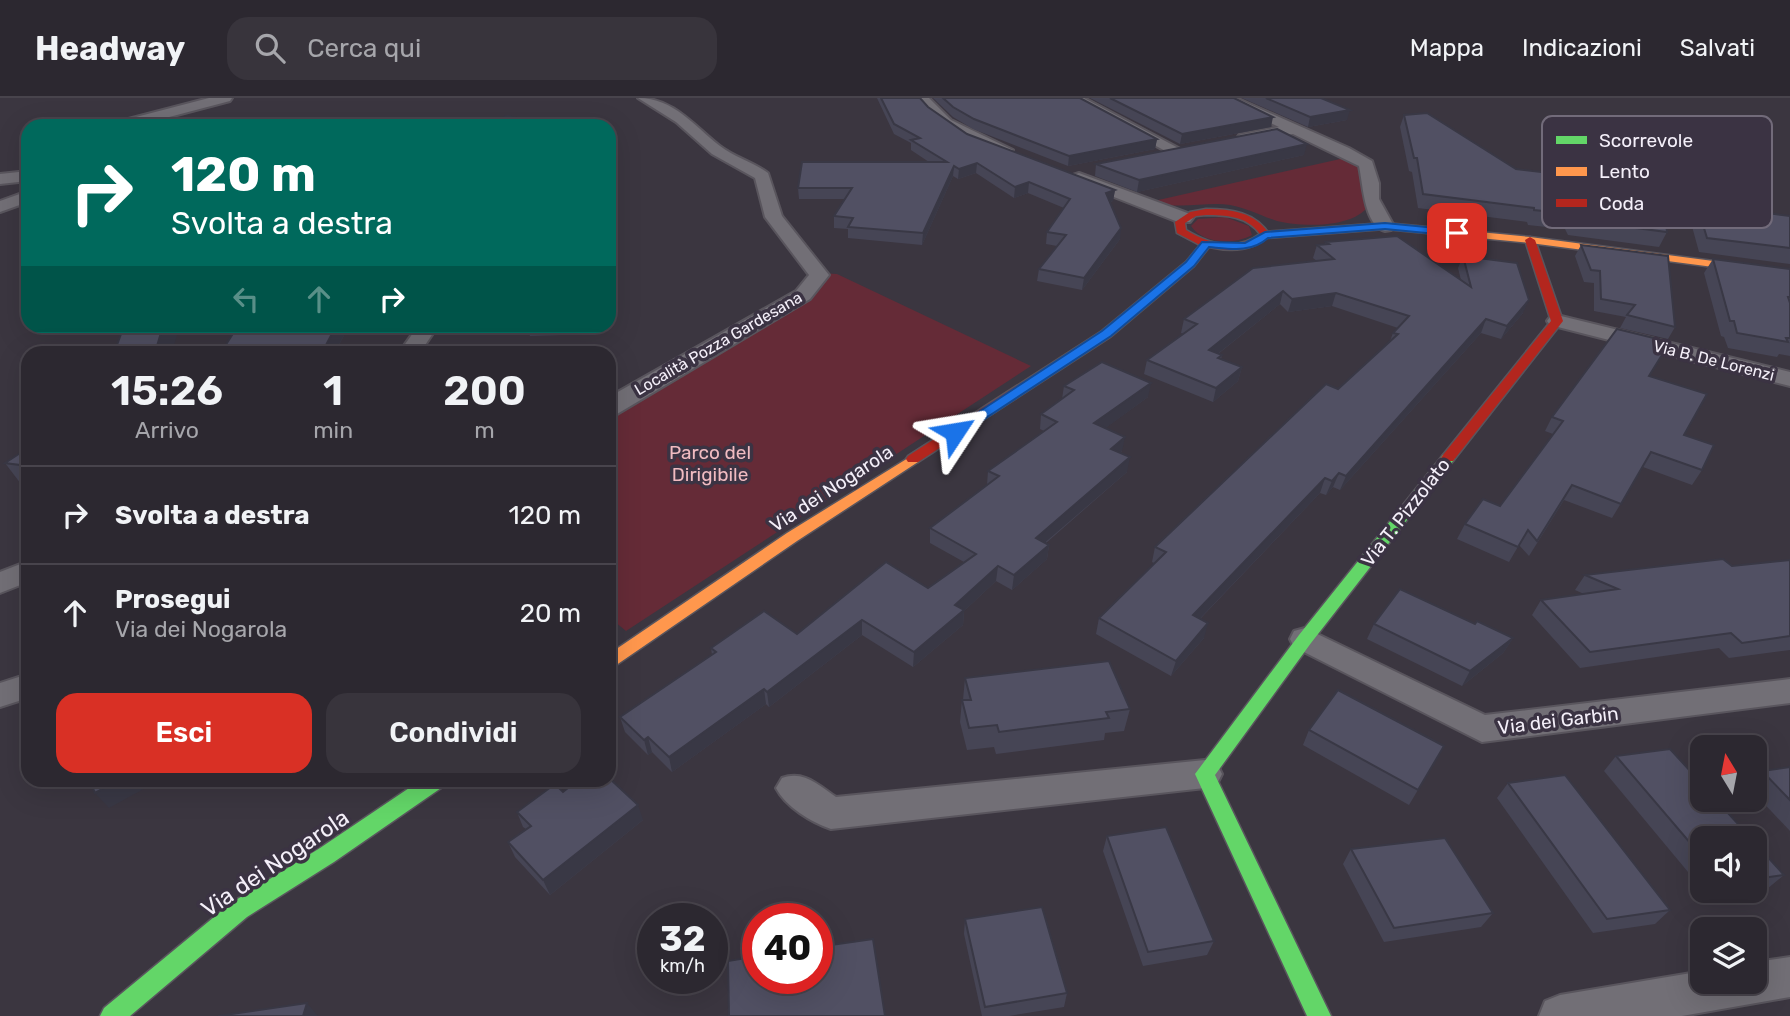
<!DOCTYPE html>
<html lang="it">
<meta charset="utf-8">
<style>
:root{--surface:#2c2830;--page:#38343c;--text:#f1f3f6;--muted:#a6a6ab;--line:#48444c;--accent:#d93025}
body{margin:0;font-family:Rubik,sans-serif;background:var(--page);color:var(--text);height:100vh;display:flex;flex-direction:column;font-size:26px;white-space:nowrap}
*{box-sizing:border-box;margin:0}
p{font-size:23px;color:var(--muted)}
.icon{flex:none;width:38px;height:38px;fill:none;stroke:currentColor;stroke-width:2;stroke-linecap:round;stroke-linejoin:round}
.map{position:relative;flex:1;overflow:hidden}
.sheet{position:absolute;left:21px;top:248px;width:595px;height:441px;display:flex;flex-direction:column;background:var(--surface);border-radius:21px;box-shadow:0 7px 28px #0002,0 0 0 2px var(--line)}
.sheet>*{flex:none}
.banner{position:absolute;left:21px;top:21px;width:595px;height:214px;border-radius:21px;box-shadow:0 7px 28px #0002,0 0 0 2px var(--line);background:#00695c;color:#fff;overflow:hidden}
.needle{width:46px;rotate:350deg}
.controls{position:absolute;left:1690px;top:637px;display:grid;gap:14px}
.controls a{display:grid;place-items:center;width:77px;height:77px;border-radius:14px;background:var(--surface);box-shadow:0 7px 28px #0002,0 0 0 2px var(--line);font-size:35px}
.speed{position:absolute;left:637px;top:805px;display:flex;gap:14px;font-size:35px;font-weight:700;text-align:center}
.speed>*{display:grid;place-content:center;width:91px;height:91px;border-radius:50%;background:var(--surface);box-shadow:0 7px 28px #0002,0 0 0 2px var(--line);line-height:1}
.speed small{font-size:18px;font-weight:400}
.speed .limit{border:10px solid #d22;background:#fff;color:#111}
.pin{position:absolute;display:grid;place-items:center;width:60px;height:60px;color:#fff;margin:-30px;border-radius:14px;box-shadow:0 4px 10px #0006}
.me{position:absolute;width:77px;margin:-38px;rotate:57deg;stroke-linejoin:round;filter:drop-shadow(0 0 5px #0008)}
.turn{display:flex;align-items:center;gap:24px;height:147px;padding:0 35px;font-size:32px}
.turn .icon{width:91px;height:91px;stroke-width:2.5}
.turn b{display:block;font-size:49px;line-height:60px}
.lanes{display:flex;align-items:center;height:66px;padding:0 35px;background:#0003;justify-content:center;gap:35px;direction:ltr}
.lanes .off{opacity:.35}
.eta{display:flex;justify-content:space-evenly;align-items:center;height:119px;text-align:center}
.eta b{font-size:42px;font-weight:600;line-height:49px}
.action{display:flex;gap:14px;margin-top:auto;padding:14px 35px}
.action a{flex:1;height:80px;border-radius:21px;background:var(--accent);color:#fff;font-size:28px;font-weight:600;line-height:80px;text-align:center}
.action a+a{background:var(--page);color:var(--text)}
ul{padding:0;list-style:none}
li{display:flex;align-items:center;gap:21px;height:98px;padding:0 35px;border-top:2px solid var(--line)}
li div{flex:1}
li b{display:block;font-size:26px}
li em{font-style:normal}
header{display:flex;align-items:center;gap:42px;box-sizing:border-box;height:98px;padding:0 35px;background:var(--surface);border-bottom:2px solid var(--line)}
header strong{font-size:33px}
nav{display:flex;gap:38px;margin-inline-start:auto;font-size:24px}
.search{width:490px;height:63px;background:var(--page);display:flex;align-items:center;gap:18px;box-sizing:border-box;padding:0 24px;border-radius:21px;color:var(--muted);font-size:26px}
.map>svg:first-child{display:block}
</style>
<header>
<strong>Headway</strong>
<div class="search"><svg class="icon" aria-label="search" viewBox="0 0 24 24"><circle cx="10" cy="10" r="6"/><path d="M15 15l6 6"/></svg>Cerca qui</div>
<nav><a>Mappa</a><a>Indicazioni</a><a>Salvati</a></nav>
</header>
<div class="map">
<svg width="1790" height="918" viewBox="0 0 1790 918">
<rect width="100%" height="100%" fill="#3b3640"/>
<g fill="#652b37">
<path d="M1349,59c18,10 10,34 17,52 -18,19 -65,18 -89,12 -16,-5 -30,-13 -47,-16 -24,-4 -53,6 -76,-4z"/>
<path d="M1225,119l24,9 3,9c-18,10 -49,9 -61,-9l7,-7z"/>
<path d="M819,175l18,1 194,92 -405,265 -17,-14v-204l161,-99z"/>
</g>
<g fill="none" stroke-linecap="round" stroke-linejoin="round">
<defs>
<g id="street">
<path d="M209,0h23l-2,3 -95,25h-24l2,-3z"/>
<path d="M638,0c36,0 56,28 82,48 14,11 33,16 48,27l14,43 47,59 -19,24 -193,115 -8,2v-18l7,-5 180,-102 13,-16 -44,-58 -10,-39 -43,-24 -36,-32z"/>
<path d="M915,0h14l22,22 62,30 -3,3c-24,6 -82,-34 -95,-55z"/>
<path d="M1067,0h17l100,53 -8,5 -5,-2z"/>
<path d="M1218,0h18l113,50 23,13 7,22v16l15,27 -3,4 -6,1c-21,-5 -22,-47 -26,-65l-66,-32 -54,7 -2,-3 2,-3 40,-8z"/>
<path d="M28,73v10l-28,3v-10z"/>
<path d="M1079,75l111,41 3,4 -3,4h-12l-105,-41 -2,-3 2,-3z"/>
<path d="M28,93v11l-28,10v-11z"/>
<path d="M1557,217l233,57v14l-240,-61 -3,-4 3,-4z"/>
<path d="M418,228h20l-19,28h-21z"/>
<path d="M28,463v21l-28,11v-21z"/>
<path d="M1305,530l180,87 305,-36v24l-308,39 -188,-95 -4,-8 4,-8z"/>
<path d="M28,576v24l-28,9v-24z"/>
<path d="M1205,662l12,4 5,10 -5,10 -12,4 -374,41c-20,-7 -45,-22 -55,-41l6,-10c22,-8 36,7 54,19z"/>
<path d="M1790,859v40l-108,19h-143l6,-15 15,-6 143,-24v11h52v-20z"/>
</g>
<g id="fast">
<path d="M1448,356l5,1 2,3 -2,3 -142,182 -96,132 116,241h-24l-112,-242 104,-139 144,-180z"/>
<path d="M421,682h26l-3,6 -110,76 -87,55 -117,99h-30l4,-8 127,-105 89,-55z"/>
</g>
<g id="slow">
<path d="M1385,125l145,14 260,34v6l-260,-34 -145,-14 -120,9 -5,-3 5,-3z"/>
<path d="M913,357l5,1 2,3 -2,3 -121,79 -188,129v-16l178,-121z"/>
</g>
<g id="jam">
<path d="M1206,111c26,0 49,3 64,26 -17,17 -39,17 -61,12l-15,19 -84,71 -192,125h-10l-2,-3 2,-3 194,-125 84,-69 14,-17 -23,-12 -2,-11 15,-10zM1206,117c20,0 41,1 54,19 -24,18 -51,10 -74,-4l-1,-7 11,-7z"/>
<path d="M1530,139l5,3 28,81 -110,140h-10l-2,-3 2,-3 108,-134 -26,-81z"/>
</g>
</defs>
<use href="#street" stroke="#59555d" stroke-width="4"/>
<use href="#fast" stroke="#59555d" stroke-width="3"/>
<use href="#slow" stroke="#59555d" stroke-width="3"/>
<use href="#jam" stroke="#59555d" stroke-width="3"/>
<use href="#street" fill="#726f76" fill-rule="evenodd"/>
<use href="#fast" fill="#63d668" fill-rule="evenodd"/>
<use href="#slow" fill="#ff974d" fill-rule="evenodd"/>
<use href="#jam" fill="#b3261e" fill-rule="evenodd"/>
</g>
<g fill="#464555">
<path d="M877,0h43l8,9 39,27 148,56 -2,11 -3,1 10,37 -38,51 -45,-9 2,-12 18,-23 -11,-2 1,-12 17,-24 -36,-15 -14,5 -38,-25 -18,6 -5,-3 -31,69 -74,-7v-9l-14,-1v-12l11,-17h-46l-1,-11 131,-26 -18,-12v-7l-17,-9z"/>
<path d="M933,0h147l77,41 -2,10 -87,17 -95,-37 -20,-12z"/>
<path d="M1090,0h144l37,29 -91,17z"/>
<path d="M1242,0h79l26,22 -39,7z"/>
<path d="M1404,17l112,54 151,63 -8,15 -91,-12 -3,-6 -37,-4 -1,-3 -109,-14 -6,-36 -3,-1 -9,-44z"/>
<path d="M1304,57l-167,37 -42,-16 1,-12z"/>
<path d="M1694,97l58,16 38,5v48l-91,-12 -12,-44z"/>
<path d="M1326,144l135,38 -3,-12 5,-12 60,57 -22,26 -20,-6 -141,157 -7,-3 -7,8 -6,-2 -120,126 4,19 -33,38 -75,-42 3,-16 55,-55 -2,-1 3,-15 183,-158 52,-48 3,-8 5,-5 -66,-22 -44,6 -8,-8 -62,50 4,1 -1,4 21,8 -4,14 -25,21 -69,-28 3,-14 37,-26 -3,-1 3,-14 133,-58 -4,-3 4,-13 8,-1z"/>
<path d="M1581,147l94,82 -7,12 -48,-11 6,-11 -32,-6v-28l-10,-1 -9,-26z"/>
<path d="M1713,161l77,10v87l-11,-2 -2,3 -49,-9 -4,-11 -3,-1 -17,-63z"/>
<path d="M252,228h97l-15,28h-114z"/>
<path d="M527,228h70l-2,8 -65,2z"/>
<path d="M1662,258l-13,20 35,59 18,35 -10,15 -49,-18 -31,51 -48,-18 -35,56 -10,-11 -10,17 -52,-23 8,-15 35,-18 53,-72 -8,-3 7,-14z"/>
<path d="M1064,288l84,11 -43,31 17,23 -2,2 7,19 -81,71 3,2 -2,14 -35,31 -16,-9 -32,30 -1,14 -50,42 -51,-32 -93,72 -3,-3 -94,68 -20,-20 -4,3 -23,-23 -5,-15 92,-62 -1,-7 86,-14 131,-46 36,-26 -34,-19v-15l57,-43 1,-14 56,-40 -4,-2 1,-15 21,-15z"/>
<path d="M28,350v37l-7,-1 -16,-21z"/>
<path d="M1790,462v90l-61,8 -10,-10 -139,20 -48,-53 9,-15 43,-6 -9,-4 10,-15 147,-9z"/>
<path d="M1374,526h101l38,14 -10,15 -41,33 -95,-47z"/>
<path d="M965,580l165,31 -6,22 -19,2 -1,7 -108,14 -2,-7 -27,3 -7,-28 2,-22h1z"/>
<path d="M1309,632l135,16 -35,59 -106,-60z"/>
<path d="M1616,658l87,82v52l-99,-119z"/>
<path d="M1790,669v64l-35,-37v-15l7,-8z"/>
<path d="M1508,685l162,127 -15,14 -62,9 -96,-135z"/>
<path d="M563,694l80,28 -93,75 -35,-38 -7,-15 18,-13 -3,-2 -6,-15z"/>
<path d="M1107,738l107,105 -7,14 -64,11 -40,-115z"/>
<path d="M1755,745l29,32 -17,14 -57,10 -7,-8h52z"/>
<path d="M1351,751l142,64 -12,14 -97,15 -41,-78z"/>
<path d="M965,821l102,74 -3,14 -55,9h-27l-18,-82z"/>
</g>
<g fill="#393845">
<path d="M1350,12l-3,10 -39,7 2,-10z"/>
<path d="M1273,19l-2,10 -91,17 2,-10z"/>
<path d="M1157,41l-2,10 -87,17 1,-10z"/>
<path d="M1307,46l-3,11 -167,37 2,-12z"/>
<path d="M977,65l-1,10 -18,6 1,-10z"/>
<path d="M954,68l-1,10 -31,69 1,-12z"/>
<path d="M1029,84l-1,11 -14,5 1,-11z"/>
<path d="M1115,92l-2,11 -9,3 2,-11z"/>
<path d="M1121,130l-1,11 -38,51 2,-12z"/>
<path d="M1283,193l-3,13 -75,60 4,-14z"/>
<path d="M1336,195l-4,13 -44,6 4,-13z"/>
<path d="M1529,202l-6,13 -22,26 6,-13z"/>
<path d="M1486,221l-5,14 -141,157 6,-14z"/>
<path d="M163,228h17l-9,28 -57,-1z"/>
<path d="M336,228h13l-15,28h-6l-3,-7z"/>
<path d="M593,228h4l-2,8z"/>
<path d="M497,247l2,9h-8z"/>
<path d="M1242,269l-4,14 -25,21 3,-14z"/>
<path d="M1151,285l-3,14 -56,41 2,-15z"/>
<path d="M1125,339l-3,14 -14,12 3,-14z"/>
<path d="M1130,359l-3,15 -93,80 2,-14z"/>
<path d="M1339,375l-6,14 -7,8 6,-14z"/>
<path d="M1325,380l-5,15 -131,137 4,-15z"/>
<path d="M1049,447l-2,14 -35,31 2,-15z"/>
<path d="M998,468l-2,15 -32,30 -1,14 -50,42 1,-15 41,-47z"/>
<path d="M862,522v15l-93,72 -2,-15z"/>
<path d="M1208,525l-4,15 -33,38 5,-15z"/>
<path d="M1513,540l-10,15 -41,33 8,-15z"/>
<path d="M764,591l2,15 -94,68 -3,-15z"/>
<path d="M648,639l4,15 -4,3 -4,-15z"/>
<path d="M119,682h41l-51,28 -14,-15z"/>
<path d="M638,707l5,15 -93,75 -7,-15z"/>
<path d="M307,905l11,13h-15z"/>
</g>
<g fill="#515063" stroke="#393845" stroke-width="2">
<path d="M881,0h39l8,9 39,27 148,56 -9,3 15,35 -37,50 -45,-9 27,-34 -19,-3 23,-33 -41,-17 -14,5 -38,-24 -18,6 -5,-3 -31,67 -75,-6 5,-9 -19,-2 18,-28h-54l4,-26h145l-36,-22 9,-2 -26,-14z"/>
<path d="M943,0h137l77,41 -88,17 -95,-37 -21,-12z"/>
<path d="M1110,0h124l39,19 -91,17z"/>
<path d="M1266,0h55l29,12 -40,7z"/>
<path d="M1427,15l89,56 138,16 2,4h6l5,43 -92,-12 -3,-6 -38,-4v-2l-111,-14 -6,-36h-3l-10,-43z"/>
<path d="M507,18l48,10h-73z"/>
<path d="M442,25l9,3h-11z"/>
<path d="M1277,31l30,15 -168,36 -43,-16z"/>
<path d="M1694,97l49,5 9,11 38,5v32l-83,-10z"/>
<path d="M1397,138l74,51 -8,-31 54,7 12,37 -22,26 -21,-7 -140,157 -7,-3 -7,8 -7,-3 -132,137 15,8 -32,38 -77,-43 67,-66 -11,-5 171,-163 12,5 60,-55 -5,-1 16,-17 -73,-23 -44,6 -9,-8 -74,59 13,5 -4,3 24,9 -26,21 -69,-28 50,-36 -13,-5 69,-51 81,-9 -17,-14 12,-1 -3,-2z"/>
<path d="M1581,147l87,11 7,71 -48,-12 8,-10 -34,-6 -1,-28 -9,-1z"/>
<path d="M1713,161l77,10v28h-2l2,6v35h-4l2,4 -51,-9 -3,-12h-4z"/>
<path d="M124,228h39l-6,20 -43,7z"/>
<path d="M252,228h84l-11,21 -34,2 -3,5h-68l14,-22h11z"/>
<path d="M1617,231l53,13 -21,34 58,18 -23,41 30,10 -12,25 -51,-18 -30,52 -49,-19 -35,56 -9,-11 -10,17 -53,-23 18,-25 17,7 63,-85 -11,-4z"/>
<path d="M460,247h37l-6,9h-39z"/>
<path d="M1102,264l49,21 -57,40 31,14 -14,12 19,8 -94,81 13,7 -35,30 -16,-9 -43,39 9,5 -50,42 -52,-32 -95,72 -3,-3 -95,68 -21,-20 -4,3 -24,-23 96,-65 -5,-4 53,-37 33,23 89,-72 42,26 48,-34 -46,-26 69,-52 -11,-5 69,-49 -16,-8 33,-24 -10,-4z"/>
<path d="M28,350v18l-23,-3z"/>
<path d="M1723,461l9,7 58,-6v76l-48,7 -11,-10 -141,19 -49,-52 77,-11 -33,-14z"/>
<path d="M1400,491l75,35 2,-3 36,17 -43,33 -96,-47z"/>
<path d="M1109,563l21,48 -24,3 3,6 -110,14 -2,-7 -28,3 -7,-28h9l-6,-22z"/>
<path d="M1338,592l106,56 -26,44 -109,-60z"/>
<path d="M1670,651l33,36v15h13l35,38h-48v20l-87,-102z"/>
<path d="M1790,669v33l-28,-29z"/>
<path d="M1565,677l105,135 -63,9 -99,-136z"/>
<path d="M609,680l29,27 -95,75 -35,-38 23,-16 -14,-14 38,-28 8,8 15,-12h31z"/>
<path d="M89,682h30l-24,13z"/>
<path d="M1166,729l48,114 -66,11 -41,-116z"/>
<path d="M1445,740l48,75 -99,15 -43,-79z"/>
<path d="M1755,745l29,32 -29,4z"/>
<path d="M1042,809l25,86 -82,14 -20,-88z"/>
<path d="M873,841l12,77h-156l-1,-55 30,-5v22h59v-31z"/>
<path d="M307,905l-4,13h-85z"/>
</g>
<path fill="#1a73e8" stroke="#114b97" stroke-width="2" d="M1385,125l72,7 5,3 -5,3 -72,-7 -117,9c-17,15 -37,11 -59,9l-15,19 -83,70 -151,99 -5,1 -7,-4 154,-101 84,-69 16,-20 43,1 20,-11z"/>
<g text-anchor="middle" stroke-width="7" stroke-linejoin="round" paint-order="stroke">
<g font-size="16" fill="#f4eff9" stroke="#3b3343">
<text transform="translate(718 245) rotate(-30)" y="6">Località Pozza Gardesana</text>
<text transform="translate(1714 262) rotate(14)" y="6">Via B. De Lorenzi</text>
</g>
<g font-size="19" fill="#f0bbc1" stroke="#3b3343">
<text x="710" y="361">Parco del<tspan x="710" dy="22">Dirigibile</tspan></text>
</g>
<g font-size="19" fill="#f4eff9" stroke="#3b3343">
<text transform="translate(831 390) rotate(-33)" y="7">Via dei Nogarola</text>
<text transform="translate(1405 414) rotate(-52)" y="7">Via T. Pizzolato</text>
<text transform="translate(1558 622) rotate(-7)" y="7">Via dei Garbin</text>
</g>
<g font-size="23" fill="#f4eff9" stroke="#3b3343">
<text transform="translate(275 765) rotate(-34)" y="8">Via dei Nogarola</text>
</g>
</g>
<rect x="1542" y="18" width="230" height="112" rx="10" fill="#3b3343" stroke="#726b7a" stroke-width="2"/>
<rect x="1556" y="38" width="31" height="8" fill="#63d668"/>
<rect x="1556" y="69" width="31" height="9" fill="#ff974d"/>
<rect x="1556" y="101" width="31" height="8" fill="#b3261e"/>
<g font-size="19" fill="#f4eff9">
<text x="1599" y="49">Scorrevole</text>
<text x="1599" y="80">Lento</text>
<text x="1599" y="112">Coda</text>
</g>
</svg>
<div class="controls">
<a><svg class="needle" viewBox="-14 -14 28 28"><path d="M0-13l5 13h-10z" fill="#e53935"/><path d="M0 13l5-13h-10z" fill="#a6a6ab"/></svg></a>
<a><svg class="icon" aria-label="sound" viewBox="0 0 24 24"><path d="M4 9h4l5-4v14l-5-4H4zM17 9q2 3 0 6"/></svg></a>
<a><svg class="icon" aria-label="layers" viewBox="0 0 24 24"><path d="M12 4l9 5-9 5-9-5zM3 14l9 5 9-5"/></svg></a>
</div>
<div class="speed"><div>32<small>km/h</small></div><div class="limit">40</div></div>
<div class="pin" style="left:1457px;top:135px;background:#d93025"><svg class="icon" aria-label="arrive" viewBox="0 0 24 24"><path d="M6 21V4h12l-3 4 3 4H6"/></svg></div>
<svg class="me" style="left:955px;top:334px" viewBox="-20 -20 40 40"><path d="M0-17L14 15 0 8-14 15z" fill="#1a73e8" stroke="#fff" stroke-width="4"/></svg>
<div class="banner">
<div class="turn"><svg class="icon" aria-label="right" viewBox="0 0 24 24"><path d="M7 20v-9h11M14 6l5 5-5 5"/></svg><div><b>120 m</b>Svolta a destra</div></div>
<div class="lanes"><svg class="icon off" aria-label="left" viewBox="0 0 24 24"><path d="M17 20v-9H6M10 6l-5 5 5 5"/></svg><svg class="icon off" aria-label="ahead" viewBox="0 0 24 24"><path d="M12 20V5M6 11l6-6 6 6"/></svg><svg class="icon" aria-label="right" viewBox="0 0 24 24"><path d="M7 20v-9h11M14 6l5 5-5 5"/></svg></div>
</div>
<section class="sheet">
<div class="eta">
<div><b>15:26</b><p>Arrivo</p></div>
<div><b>1</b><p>min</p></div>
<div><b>200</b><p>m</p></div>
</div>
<ul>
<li><svg class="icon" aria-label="right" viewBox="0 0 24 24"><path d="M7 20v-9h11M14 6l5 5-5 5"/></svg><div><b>Svolta a destra</b></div><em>120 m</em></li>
<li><svg class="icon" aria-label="ahead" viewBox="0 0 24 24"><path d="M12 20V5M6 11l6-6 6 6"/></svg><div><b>Prosegui</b><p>Via dei Nogarola</p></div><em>20 m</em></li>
</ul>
<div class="action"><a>Esci</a><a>Condividi</a></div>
</section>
</div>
